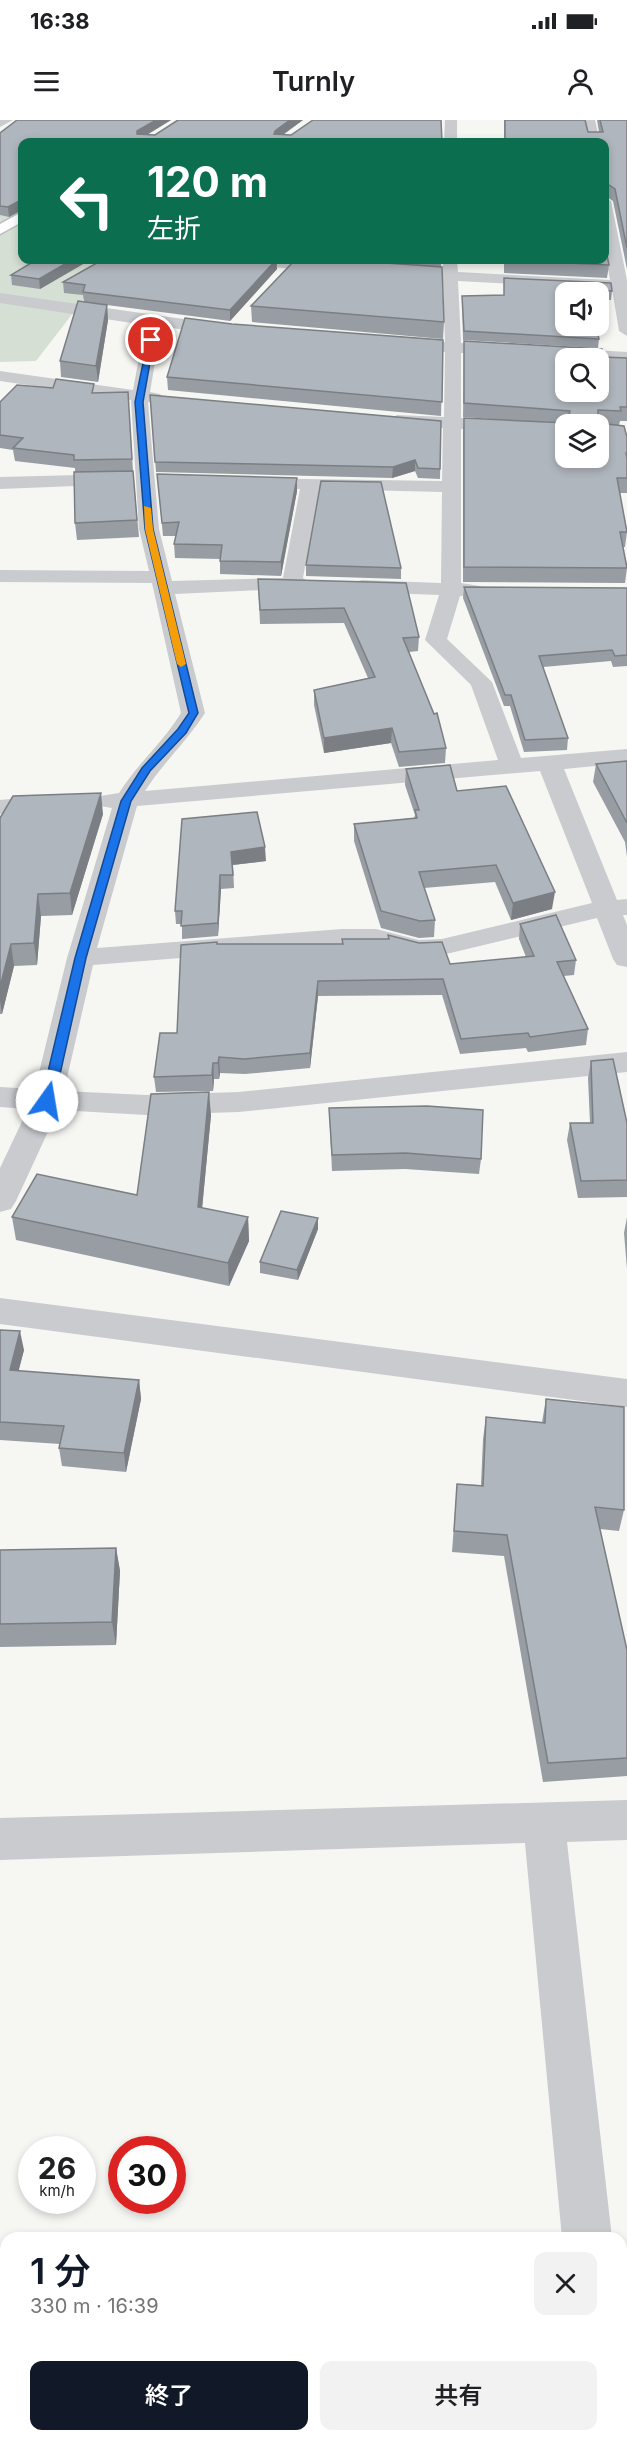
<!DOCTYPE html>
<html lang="ja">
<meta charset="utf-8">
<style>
:root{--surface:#fff;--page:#f2f2f2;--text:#202124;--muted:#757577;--accent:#111827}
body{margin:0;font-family:Inter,"Noto Sans JP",sans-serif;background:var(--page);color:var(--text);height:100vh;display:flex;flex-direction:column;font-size:22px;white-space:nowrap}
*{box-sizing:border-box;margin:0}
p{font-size:20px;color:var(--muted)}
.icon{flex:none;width:33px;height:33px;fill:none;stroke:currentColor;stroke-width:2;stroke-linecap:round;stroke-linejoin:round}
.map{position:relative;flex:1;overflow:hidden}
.side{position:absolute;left:0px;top:2112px;width:627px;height:210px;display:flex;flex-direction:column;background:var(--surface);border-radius:18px 18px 0 0;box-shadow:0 3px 9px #0003}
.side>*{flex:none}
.top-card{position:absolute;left:18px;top:18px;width:591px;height:126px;border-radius:12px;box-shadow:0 3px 9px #0003;background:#0b6e4f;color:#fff;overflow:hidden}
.fabs{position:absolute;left:555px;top:162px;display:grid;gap:12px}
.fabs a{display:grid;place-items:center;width:54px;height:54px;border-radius:12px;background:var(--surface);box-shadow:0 3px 9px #0003;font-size:30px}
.speed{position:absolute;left:18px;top:2016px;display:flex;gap:12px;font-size:30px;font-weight:700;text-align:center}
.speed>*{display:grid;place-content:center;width:78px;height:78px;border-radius:50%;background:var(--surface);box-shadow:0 3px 9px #0003;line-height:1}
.speed small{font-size:15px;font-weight:400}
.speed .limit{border:9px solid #d22;background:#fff;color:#111}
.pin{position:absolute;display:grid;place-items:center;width:51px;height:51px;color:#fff;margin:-26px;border:3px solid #fff;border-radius:50%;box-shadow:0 2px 6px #0007}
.me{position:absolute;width:66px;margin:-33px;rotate:13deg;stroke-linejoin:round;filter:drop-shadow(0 0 4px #0008)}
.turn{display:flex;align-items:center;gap:21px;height:126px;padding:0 30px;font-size:27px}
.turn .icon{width:78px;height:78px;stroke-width:2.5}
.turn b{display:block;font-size:42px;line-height:51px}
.round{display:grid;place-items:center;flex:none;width:63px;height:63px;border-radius:12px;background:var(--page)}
.summary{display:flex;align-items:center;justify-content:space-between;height:102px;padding:0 30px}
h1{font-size:36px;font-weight:600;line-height:45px;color:var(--accent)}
.action{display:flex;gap:12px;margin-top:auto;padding:12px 30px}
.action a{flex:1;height:69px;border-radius:12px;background:var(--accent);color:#fff;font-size:24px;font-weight:600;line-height:69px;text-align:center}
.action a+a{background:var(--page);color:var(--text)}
.status{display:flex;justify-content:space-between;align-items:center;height:42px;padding:0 30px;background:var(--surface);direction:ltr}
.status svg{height:16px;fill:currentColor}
header{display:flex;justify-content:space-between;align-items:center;height:78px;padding:0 30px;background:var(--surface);font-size:27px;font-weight:600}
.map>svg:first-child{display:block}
</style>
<div class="status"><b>16:38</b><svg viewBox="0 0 49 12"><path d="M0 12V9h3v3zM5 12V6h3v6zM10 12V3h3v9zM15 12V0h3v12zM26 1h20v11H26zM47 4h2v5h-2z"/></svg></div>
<header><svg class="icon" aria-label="menu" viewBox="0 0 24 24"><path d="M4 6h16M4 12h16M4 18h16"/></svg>Turnly<svg class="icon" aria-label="person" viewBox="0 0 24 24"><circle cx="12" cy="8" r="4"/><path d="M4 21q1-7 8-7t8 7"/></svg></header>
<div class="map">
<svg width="627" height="2322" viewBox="0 0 627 2322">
<rect width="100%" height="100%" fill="#f6f7f3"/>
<path fill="#d6dfd4" d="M22,22v118h92l-78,101 -36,1v-154z"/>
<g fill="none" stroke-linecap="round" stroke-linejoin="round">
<g fill="#c4ccd3" fill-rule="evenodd">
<rect x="0" y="2154" width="6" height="132"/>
<rect x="621" y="2173" width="6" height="132"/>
</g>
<defs>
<path id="major" d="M22,92v10l-22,12v-10z"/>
</defs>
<use href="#major" stroke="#b9bcc0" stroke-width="3"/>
<g fill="#c9cbcf" fill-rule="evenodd">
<path d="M0,0h13l-13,7z"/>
<path d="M445,0h12v22h-13z"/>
<path d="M583,0h12l5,22h-12z"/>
<path d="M604,77l7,4 16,79v56l-8,-5 -7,-42 -154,-8 3,62 47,3 8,5 -8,5 -47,-3v65l105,7v10l-105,-6v154l19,3 3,4 -3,4 -20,2 -13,43 45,43 29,76 106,-9v14l-63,6 53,131 10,-1v16h-4l4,10v42l-10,-2 -4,-6 -16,-41 -155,37 -23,1 -43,-11h-34l-249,20 -29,126 82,4 93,-3 388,-40v20l-388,40 -93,3 -88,-5 -42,91 -5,8 -11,3v-44l28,-59 -28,-2v-20l35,2 32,-131 45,-150 -12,-2 -3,-5 3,-5 19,-3c19,-30 45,-52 62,-80l-29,-130 -152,-1v-12l149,1 -10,-42 -8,-129 -131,-19v-10l133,19 12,-65 -145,-22v-10l233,33 2,3 -8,5 -66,-7 -11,65 10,2 3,4 -3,4h-12l11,127 13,52 111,-3 17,-89 -48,-1 -7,-2 -2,-4 2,-4 197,3 1,-53 -46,-3 -9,-5 9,-5 47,2 1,-65 -47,-3 -8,-5 8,-5 47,3 -2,-62h-15l-8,-5 8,-5 15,1v-11h14l1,12 152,8 -6,-34zM319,369l123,3 -1,91 -79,-3 -7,2 -3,4 3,4 7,2 77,3 -14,45 46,45 27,75 -353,31c18,-28 42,-50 60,-78l-30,-119 134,-6 3,-4 -9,-6zM540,651l52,132 -150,36 -23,1 -43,-11h-34l-245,19 40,-142z"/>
<path d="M243,140c17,-2 89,-3 100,8l-8,5 -84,-8z"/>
<path d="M560,228l67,4v10l-73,-5 -2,-4z"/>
<path d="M119,354l7,2 2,4 -2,4 -126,5v-12z"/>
<path d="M51,675l9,2 3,5 -3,5 -60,7v-14z"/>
<path d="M0,1178l627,81v28l-627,-83z"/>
<path d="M627,1680v40l-60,2 45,396h-50l-37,-395 -525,17v-42z"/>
<rect x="0" y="2143" width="6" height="50"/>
<rect x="621" y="2143" width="6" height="50"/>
<path d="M621,2292l6,2v28h-38l-1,-6h33z"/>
</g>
<use href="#major" fill="#fff" fill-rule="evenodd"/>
</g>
<g fill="#979da3">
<path d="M171,0l-24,15h8l23,-15h125l-20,15 159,7h-420v68l-13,7 -9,-2v-82z"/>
<path d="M504,0h81l3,12h11l-2,-12h30v149l-14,-68 -9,-6v-53h-100z"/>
<path d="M90,140l-50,29 -28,-4 -1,-10z"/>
<path d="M102,140h175v9l-47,52 -123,-16 1,15 -10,62 -37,-5 -1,-16 24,-59 -1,-7 -19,-2 -1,-11z"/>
<path d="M295,140h146v7l3,55 -1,17 -191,-17 -1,-16z"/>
<path d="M504,140h100l5,5 -2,13 -103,-5z"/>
<path d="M504,158l108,13 -1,9 -13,-1v-7h-32l33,47 -1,9 -135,-8 -1,-44 42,-1z"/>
<path d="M232,204l211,16 -2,76 -273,-26 -1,-13z"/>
<path d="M464,221l139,16 24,1v63h-7l-1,4 8,12v56h-7l7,39 -2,15h-2l4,21 -2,15 -162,-1v-150l1,-14 41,2 -42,-3z"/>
<path d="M128,272l5,79 6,66 -62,3 -2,-17v-55l-60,-7 -2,-11 -13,-2v-46l95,-9z"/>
<path d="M150,275l291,26 -1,58 -22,-1 -3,-7 -23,7 -236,-6z"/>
<path d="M157,354l140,17 -16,85 -61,-2v-15l-45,-1 -1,-14 2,-8h-13z"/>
<path d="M306,445l95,3v11l-95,-3z"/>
<path d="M258,459l148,4 13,54 -1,14 -9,1 37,96 -1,15 -46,4 -8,-24 -67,10 -10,-48v-15l54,-12 -24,-55 -84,1z"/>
<path d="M464,467l163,1v78l-14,1 -2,-6 -68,6 25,71 -1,12 -43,2 -14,-46h-6l-41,-108z"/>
<path d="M627,641v96l-2,-15 -32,-60 3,-18z"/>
<path d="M406,649l51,22 95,118 -41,11 -16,-38 -71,6 11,32 -1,17 -15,1 -38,-10 -27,-87v-17l60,-6 1,-3 -10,-30z"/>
<path d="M103,694l-31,101 -31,1 -4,49 -23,1 -12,48h-2v-196z"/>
<path d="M182,699l84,42 -33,4 1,23 -13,1 -3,47 -36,3v-15h-6l-1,-13z"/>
<path d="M520,804l56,36 -2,15 -10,1 24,53 -2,16 -58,7 -2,-4 -66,6 -18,-59 -124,1 -8,72 -65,6 -25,-1 -1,6h-5l-1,12 -57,1 -2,-15 23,-44 40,-89h125l46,-5v-4l62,29 76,-7 -7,-18z"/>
<path d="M591,941l36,62v74l-49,1 -11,-58 3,-17h20l-2,-45z"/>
<path d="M329,988l152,51 -2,15 -74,-5 -73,2z"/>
<path d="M211,995l-9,93 46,9 1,24 -20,45 -213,-46 -4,-23 125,-22z"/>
<path d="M627,1097v52l-3,-36z"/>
<path d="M318,1109l-20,51 -38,-7v-11z"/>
<path d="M0,1210l24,20 -6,21 121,9 2,19 -15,73 -64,-6 -3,-18 1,-4 -60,-4z"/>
<path d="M546,1279l78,111 -5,21 -19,-2 27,121v126l-84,6 -39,-226 -52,-4 5,-68 24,1 2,-46 3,-22 56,5z"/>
<path d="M116,1428l4,23 -4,74 -116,2v-97z"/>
</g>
<g fill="#7b7f84">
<path d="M156,0h15l-33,20 -1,-9z"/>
<path d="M290,0h13l-28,20v-9z"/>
<path d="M606,63l-1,12h-1v-11z"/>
<path d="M21,80l1,10 -13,7 -1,-10z"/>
<path d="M72,140h18l-50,29 -1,-10z"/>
<path d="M276,140l1,9 -47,52v-11z"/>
<path d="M107,185l1,15 -10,62 -2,-16z"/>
<path d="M415,340v11l-23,7 1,-11z"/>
<path d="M297,358v13l-16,85v-14z"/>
<path d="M392,608l-1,15 -67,10v-15z"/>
<path d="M101,673l2,21 -31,101 -2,-22z"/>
<path d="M265,727l1,14 -34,4 -1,-13z"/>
<path d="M220,755l1,14 -3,47v-13z"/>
<path d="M555,772l-3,17 -41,11 2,-17z"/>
<path d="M38,774l3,22 -4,49 -3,-22z"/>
<path d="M11,824l3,22 -12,48 -2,-14v-13z"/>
<path d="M318,861v15l-8,72v-15z"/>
<path d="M219,937l1,16 -1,6 -1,-16z"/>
<path d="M213,943l1,16 -1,12 -1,-16z"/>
<path d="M209,972l2,23 -11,115 -2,-23z"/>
<path d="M248,1097l1,24 -20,45 -1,-23z"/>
<path d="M318,1098v11l-20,51 -1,-10z"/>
<path d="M20,1211l4,19 -10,39 -4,-19z"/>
<path d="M139,1260l2,19 -15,73 -2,-19z"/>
<path d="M116,1428l4,23 -4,74 -4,-23z"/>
</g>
<g fill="#b0b6bd" stroke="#7b7f84" stroke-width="1.5" fill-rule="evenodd">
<path d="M17,0h139l-19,11v3l18,1 23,-15h112l-15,11 -1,3 17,1 22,-15h128l1,22h-420v64l-1,-6 -13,7 -8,-1v-73z"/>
<path d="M505,0h80l3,12h15l-3,-12h27v128l-12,-59 -9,-6 -2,1v-42h-99z"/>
<path d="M604,121l5,24 -104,-5h99z"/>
<path d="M36,140h36l-33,19 -28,-4z"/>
<path d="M102,140h174l-46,50 -147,-18 2,-7 -22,-3z"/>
<path d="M295,140h49l98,7 2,55 -193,-16z"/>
<path d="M504,158l107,5 1,8 -23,-1 1,2h-24v34h30l3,13 -135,-8 -2,-35 42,-1z"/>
<path d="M78,181l29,4 -11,61 -36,-5z"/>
<path d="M185,198l47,6 211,16 -1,62 -275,-25z"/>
<path d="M464,221l138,8 1,8 24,1v49h-7l1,4 -23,-1v13l26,3 3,11v16h-1l1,5v20h-10l10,54h-7l7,36 -163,-1v-149l103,5 3,-12 -106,-8zM566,238h32v34h-32zM566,304h32v34h-32z"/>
<path d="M56,259l38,5 -2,9 36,-1 4,67 -58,1v-5l-61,-7 10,-10 -23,-3v-33l17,-17 36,3z"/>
<path d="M150,275l291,26 -1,48 -22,-1 -3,-8 -22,7 -238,-5z"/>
<path d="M133,351l4,49 -62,3 -1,-51z"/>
<path d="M157,354l140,4 -16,84 -61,-1 2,-16 -48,-1 5,-22 -17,1z"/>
<path d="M321,361l60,1 20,86 -95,-3z"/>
<path d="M258,459l148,4 13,54 -16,1 31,76 3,-1 9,35 -47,4 -7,-24 -68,10 -10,-48 61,-13 -31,-69 -84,2z"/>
<path d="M464,467l163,1v67l-12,1 -3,-6 -73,6 29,82 -43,2 -14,-45h-6z"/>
<path d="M627,641v62l-31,-59z"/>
<path d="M450,645l7,26 49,-5 49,106 -42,11 -17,-38 -77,7 16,48 -15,1 -39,-10 -27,-87 63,-6 -2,-8h4l-13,-41z"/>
<path d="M101,673l-31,100 -32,1 -4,49 -23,1 -11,43v-169l13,-22z"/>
<path d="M257,692l8,35 -34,5 2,23h-13l-2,48 -37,3 1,-15h-7l7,-92z"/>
<path d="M556,795l20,45 -19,2 31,67 -58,8 -2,-4 -67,6 -18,-60 -125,2 -8,72 -66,6 -25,-2 -1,6h-5l-1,12 -58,2 6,-44h17l4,-88 36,-3v2h126l-1,-5h47l-1,-4 31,8 23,-1 8,22 84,-8 -14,-32z"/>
<path d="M613,939l14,64v57l-46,1 -11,-58h23l-2,-62z"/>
<path d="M209,972l-11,115 50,10 -20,46 -216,-46 25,-43 100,21 14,-101z"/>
<path d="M427,986l56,4 -2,49 -75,-6 -74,2 -3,-47z"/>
<path d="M281,1091l37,7 -21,52 -37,-8z"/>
<path d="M0,1210l20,1 -10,39 129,10 -15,73 -65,-5 5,-22 -64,-4z"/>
<path d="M546,1279l78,8v103l-29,-3 32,143v108l-79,5 -41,-228 -53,-4 3,-47 26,2 3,-69 59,6z"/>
<path d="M116,1428l-4,74 -112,2v-74z"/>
<path d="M339,2316h42v6h-105v-4z"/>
<path d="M467,2316h109l1,6h-110z"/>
</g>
<path fill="#1a73e8" stroke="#114b97" stroke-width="1.5" d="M148,219l6,1 -11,62 10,127 45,184 -12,20 -36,38 -19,30 -45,157 -32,143 -7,4 -6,-4 34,-143 46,-157 21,-33 36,-39 11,-16 -44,-184 -10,-127z"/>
<path fill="#f59e0b" d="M144,386l7,2 2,21 33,135 -5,3 -4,-3 -32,-135z"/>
</svg>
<div class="fabs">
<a><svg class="icon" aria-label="sound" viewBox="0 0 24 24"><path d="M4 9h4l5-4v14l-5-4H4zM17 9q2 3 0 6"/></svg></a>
<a><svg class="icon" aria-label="search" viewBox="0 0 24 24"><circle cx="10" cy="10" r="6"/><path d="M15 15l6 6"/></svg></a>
<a><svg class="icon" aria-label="layers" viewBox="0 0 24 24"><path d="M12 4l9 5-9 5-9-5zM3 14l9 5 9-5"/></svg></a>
</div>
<div class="speed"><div>26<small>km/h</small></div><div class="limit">30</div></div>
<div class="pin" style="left:151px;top:220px;background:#d93025"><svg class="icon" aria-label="arrive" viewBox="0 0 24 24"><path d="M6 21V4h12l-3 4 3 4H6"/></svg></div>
<svg class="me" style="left:47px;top:981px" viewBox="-20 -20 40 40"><circle r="19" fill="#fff"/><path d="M0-13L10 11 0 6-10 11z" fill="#1a73e8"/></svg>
<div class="top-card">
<div class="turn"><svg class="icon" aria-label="left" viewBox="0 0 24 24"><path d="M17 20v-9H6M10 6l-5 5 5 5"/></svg><div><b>120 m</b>左折</div></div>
</div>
<section class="side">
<div class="summary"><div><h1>1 分</h1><p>330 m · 16:39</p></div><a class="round"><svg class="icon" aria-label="close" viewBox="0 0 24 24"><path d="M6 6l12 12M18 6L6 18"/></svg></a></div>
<div class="action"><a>終了</a><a>共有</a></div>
</section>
</div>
